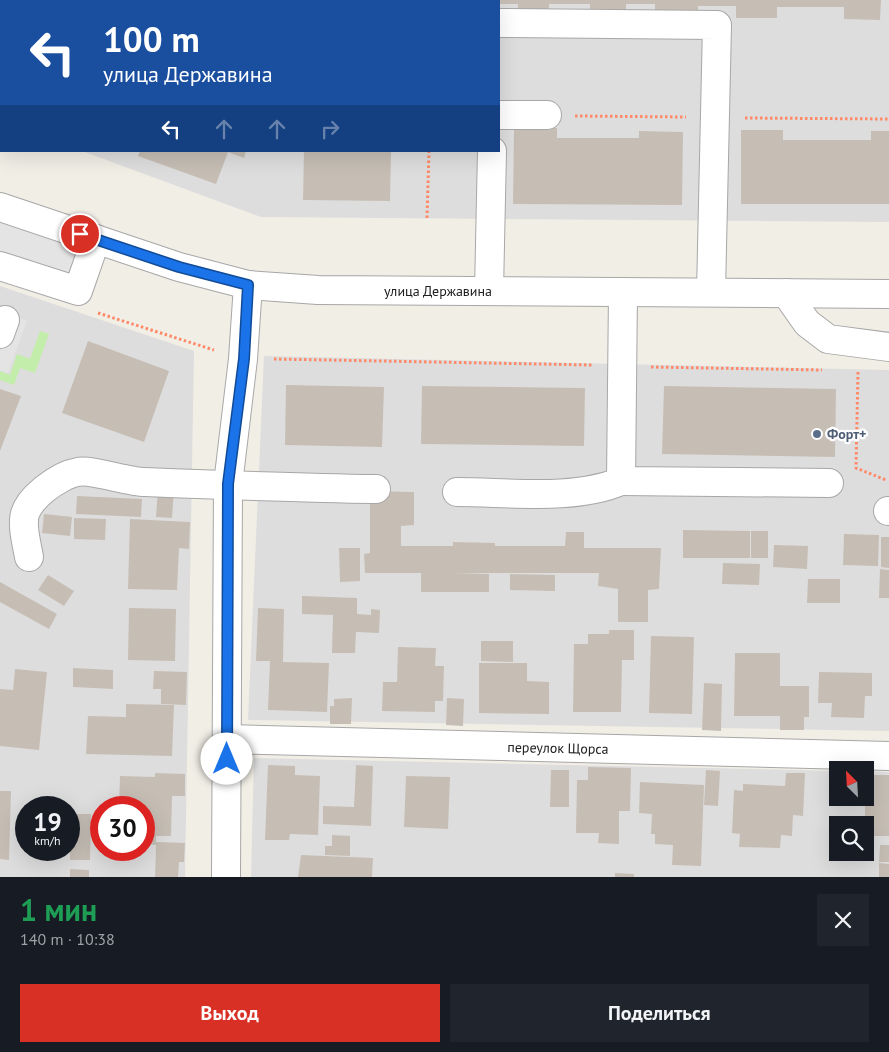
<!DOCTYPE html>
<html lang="ru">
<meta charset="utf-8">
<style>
:root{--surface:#171b24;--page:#20242c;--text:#f1f3f6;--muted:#9ea1a6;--accent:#d93025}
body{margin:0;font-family:"PT Sans",sans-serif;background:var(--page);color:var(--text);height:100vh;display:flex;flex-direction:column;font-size:19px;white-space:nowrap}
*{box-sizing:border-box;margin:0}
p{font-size:16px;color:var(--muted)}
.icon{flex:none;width:28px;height:28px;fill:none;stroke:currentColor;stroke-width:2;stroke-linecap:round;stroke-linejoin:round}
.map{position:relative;height:877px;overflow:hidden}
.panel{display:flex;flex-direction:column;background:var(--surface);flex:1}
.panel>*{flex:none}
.banner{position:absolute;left:0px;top:0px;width:500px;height:152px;box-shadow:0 5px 20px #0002;background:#1a4fa0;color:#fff;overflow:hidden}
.needle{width:32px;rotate:336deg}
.buttons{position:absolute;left:829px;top:761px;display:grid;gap:10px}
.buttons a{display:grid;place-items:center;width:45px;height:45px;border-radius:0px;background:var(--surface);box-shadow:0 5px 20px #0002;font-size:25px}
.speed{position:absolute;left:15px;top:796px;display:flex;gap:10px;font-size:25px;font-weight:700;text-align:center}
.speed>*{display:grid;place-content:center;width:65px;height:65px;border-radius:50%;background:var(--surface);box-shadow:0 5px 20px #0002;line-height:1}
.speed small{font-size:12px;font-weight:400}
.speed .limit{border:8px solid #d22;background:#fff;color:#111}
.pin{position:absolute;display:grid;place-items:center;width:42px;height:42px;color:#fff;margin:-21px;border:2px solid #fff;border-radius:50%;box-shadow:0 1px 5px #0007}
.me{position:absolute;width:55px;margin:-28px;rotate:0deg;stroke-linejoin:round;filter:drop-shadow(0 0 4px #0008)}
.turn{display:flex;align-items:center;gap:18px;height:105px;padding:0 20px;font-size:22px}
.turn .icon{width:65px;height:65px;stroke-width:2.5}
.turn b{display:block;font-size:35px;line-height:42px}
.lanes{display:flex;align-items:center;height:48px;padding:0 20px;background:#0003;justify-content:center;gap:25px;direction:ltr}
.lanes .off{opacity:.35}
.round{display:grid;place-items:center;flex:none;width:52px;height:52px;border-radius:0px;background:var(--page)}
.overview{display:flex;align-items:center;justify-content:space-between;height:85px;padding:0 20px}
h1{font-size:30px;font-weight:600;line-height:38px;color:#1e9e55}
.cta{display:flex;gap:10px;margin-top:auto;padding:10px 20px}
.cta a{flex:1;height:58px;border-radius:0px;background:var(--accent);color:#fff;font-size:20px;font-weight:600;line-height:58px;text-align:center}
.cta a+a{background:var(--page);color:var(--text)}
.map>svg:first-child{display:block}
</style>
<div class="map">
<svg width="889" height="877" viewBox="0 0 889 877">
<rect width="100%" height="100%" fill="#f1eee6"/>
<g fill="#dedddd" fill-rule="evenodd">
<path d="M0,0h889v222l-628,-5 -179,-66h417v-150h-498v122z"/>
<path d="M0,286l194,65 -9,526h-185zM26,808h43v42h-43zM101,808h43v42h-43z"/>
<path d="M264,356l625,14v361l-641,-11z"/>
<path d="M254,758l583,13 1,27h27v-27l24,1v105h-638zM838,825h27v27h-27z"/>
</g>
<path fill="#c3edaa" d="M40,331l9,3 -14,39 -15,-5 -6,17 -14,-5v-9l10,4 7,-21 13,5z"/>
<g fill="#e4e4e4">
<path d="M0,213l100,33 -18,53 -82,-27z"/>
<path d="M0,311l27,10 -19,52 -8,-3z"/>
</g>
<g fill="#c6beb5">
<path d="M499,0h382l-1,20 -36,-1v-12h-67v11h-41v-12h-38v10h-43v-12h-29v11h-36v-11h-41v11l-31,-1v-10h-19z"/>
<path d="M514,128h43v10h82v-7l44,1 -1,73 -169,-1z"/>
<path d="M741,130h42v10h88v-9h18v73h-148z"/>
<path d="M140,151h106l-2,7 -16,-6 -12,32 -78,-28z"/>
<path d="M304,151h87l-1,50 -87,-1z"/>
<path d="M88,341l81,30 -25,71 -82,-29z"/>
<path d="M286,385l98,2 -2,60 -97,-2z"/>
<path d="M422,386l163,2 -1,58 -163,-2z"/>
<path d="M664,386l172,3 -1,68 -173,-3z"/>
<path d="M0,389l21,7 -21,55z"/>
<path d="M158,489l16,1 -2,28 -16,-1z"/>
<path d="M370,491l44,1v33l-13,1v20h52v-4l42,1v3h70l1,-14h18v16h77l-2,41 -11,1v32h-30v-33l-20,-3 1,-13h-146l36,1v18h-68v-19h-56l-1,-19 6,-1z"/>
<path d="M77,496l65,3 -1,18 -65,-3z"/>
<path d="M44,514l28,3 -2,19 -28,-3z"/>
<path d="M74,518l32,1 -1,21 -31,-1z"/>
<path d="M130,519l60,3 -1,27 -10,-1 -2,42 -49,-1z"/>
<path d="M683,530l67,1v27h-67z"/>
<rect x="751" y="531" width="17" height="27"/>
<path d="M844,534l35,1 -1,31 -35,-1z"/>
<path d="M881,537h8v31l-8,-1z"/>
<path d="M774,545l34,1 -1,23 -34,-2z"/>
<path d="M339,548h21v33l-20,1z"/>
<path d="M723,563l37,1 -1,21 -37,-1z"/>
<path d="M880,569l9,1v28h-10z"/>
<path d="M510,574l45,1v16l-45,-1z"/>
<path d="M48,575l26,16 -10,15 -26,-16z"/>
<path d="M808,579h32v24h-33z"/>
<path d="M0,582l57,32 -8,15 -49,-27z"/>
<path d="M302,596l55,2v16l14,1v-6l9,1 -1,23 -23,-1 -1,21h-23l1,-38 -31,-1z"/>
<path d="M129,608l47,1 -1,52 -47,-1z"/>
<path d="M258,608l26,1 -1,53 46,1 -2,49 -59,-2 2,-49h-14z"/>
<path d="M609,630h25v30h-12l-1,52h-48l1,-68h14v-10h21z"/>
<path d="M651,636l43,1 -2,77 -43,-1z"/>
<path d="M481,641h32v21l-32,-1z"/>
<path d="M398,647l38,1 -1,18h9l-1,35h-8v11l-53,-1 1,-29h14z"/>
<path d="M735,653h45v33h29v31h-5v13h-24v-14h-46z"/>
<path d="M479,663h48v18l22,1v32l-70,-1z"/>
<path d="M73,668l40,2v19l-40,-2z"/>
<path d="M15,669l32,3 -8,78 -39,-4v-57l13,1z"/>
<path d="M154,671l33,1 -1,33 -25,-1v-15h-8z"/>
<path d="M819,672l53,1v23h-7l-1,22 -33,-1 1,-14h-14z"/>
<path d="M704,683l18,1 -1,47 -19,-1z"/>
<path d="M352,698l-1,26h-21v-18h4v-7z"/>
<path d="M447,698l17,1 -1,27 -17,-1z"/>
<path d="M126,704l48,1 -2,51 -86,-2 2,-38 38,1z"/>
<path d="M268,765l27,1v9l25,1 -2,59 -28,-1 -1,6h-24z"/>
<path d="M356,765l17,1 -2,60 -48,-2v-18l31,1z"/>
<path d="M588,767l43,1 -1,43h-11v33l-21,-1 1,-10h-23l1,-53h11z"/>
<path d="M551,770h18v37h-19z"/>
<path d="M706,770l14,1 -2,35 -14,-1z"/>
<path d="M155,773l30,1v22h-13l-1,40h-15v6l29,1 -1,19h-5l-1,15h-23l1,-32 -12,-1v-36h-25l1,-32 35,1z"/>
<path d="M786,773h19l-2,43 -10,-1 -1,21 -11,-1 -1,13 -41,-1 1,-13 -8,-1 2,-43 9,1v-7l42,2z"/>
<rect x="865" y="775" width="24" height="61"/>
<path d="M406,776l44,1 -2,52 -44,-2z"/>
<path d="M640,782l64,3 -3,81 -29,-1 1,-20 -18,-1v-10h-4l1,-20 -13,-1z"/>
<path d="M0,791h11l-2,69 -9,-1z"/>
<path d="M71,814h20l-1,46h-20z"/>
<path d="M332,835l18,1v20l-25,-1v-9h7z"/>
<path d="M880,845h9v17h-10z"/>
<path d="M301,855l72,3 -1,19h-74z"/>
<path d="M879,863l10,1v13h-10z"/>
<path d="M70,869l19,1v7h-19z"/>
<path d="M615,873l19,1v3h-19z"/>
</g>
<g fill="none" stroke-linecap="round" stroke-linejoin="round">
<defs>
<g id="minor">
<path d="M356,1v-1"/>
<path d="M499,23l218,2 -6,267"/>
<path d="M499,115h48"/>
<path d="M0,207l179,60 69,18 70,5 571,4"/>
<path d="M0,266l78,25 18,-52"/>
<path d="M489,291l3,-140"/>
<path d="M623,292l-2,189 208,2"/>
<path d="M786,293l21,30 21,16 61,8"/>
<path d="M0,334l5,-14"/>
<path d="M457,492c51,0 118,9 164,-11"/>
<path d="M888,511h1"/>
<path d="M29,557c-2,-12 -6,-25 -5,-37 0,-20 35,-45 54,-48 13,-3 50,10 67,10 77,3 154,6 231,7"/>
<path d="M227,739l662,17"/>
<path d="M226,877l2,-393 15,-125 5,-74"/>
</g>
</defs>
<use href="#minor" stroke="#a7a7a7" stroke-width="30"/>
<g stroke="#ff8968" stroke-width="3" stroke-dasharray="2.5 2.5" stroke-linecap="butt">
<path d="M575,116l111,1"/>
<path d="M745,118l144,1"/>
<path d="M427,218l2,-67"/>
<path d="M98,313l116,37"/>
<path d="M274,359l318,6"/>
<path d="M651,367l171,3"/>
<path d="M858,372l-2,96 30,12"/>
</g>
<use href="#minor" stroke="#fff" stroke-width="28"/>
</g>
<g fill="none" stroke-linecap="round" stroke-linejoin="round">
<defs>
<path id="route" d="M80,234l99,33 69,18 -4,74 -16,125 -1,275"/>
</defs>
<use href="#route" stroke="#114b97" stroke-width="12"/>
<use href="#route" stroke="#1a73e8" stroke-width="9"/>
</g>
<circle fill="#5c6f8a" stroke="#fff" stroke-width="2" cx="817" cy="434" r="5"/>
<g text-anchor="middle" stroke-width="4.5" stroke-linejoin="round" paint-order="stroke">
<g font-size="14" fill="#202020" stroke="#fff">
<text x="438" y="296">улица Державина</text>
<text transform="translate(558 748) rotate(1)" y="5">переулок Щорса</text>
</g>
<g font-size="14" font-weight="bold" fill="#4e5e75" stroke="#fff" text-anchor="start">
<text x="827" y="439">Форт+</text>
</g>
</g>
</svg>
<div class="buttons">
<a><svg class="needle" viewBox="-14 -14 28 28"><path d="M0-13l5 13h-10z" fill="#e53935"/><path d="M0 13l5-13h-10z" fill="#9ea1a6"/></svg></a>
<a><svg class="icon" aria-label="search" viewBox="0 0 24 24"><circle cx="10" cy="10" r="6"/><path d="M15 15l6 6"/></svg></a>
</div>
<div class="speed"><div>19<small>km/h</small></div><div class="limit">30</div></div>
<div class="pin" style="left:80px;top:234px;background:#d93025"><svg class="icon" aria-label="arrive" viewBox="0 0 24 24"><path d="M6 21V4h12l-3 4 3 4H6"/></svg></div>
<svg class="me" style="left:227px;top:759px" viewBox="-20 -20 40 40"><circle r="19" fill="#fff"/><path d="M0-13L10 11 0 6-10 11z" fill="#1a73e8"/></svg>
<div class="banner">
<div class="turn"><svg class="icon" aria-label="left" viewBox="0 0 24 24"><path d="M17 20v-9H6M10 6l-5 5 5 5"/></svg><div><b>100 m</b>улица Державина</div></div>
<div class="lanes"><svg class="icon" aria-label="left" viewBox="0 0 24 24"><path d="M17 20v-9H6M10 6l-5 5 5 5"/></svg><svg class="icon off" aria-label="ahead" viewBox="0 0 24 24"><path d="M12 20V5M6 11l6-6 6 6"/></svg><svg class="icon off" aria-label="ahead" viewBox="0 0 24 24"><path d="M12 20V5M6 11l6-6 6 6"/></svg><svg class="icon off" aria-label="right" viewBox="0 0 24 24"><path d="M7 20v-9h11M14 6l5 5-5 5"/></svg></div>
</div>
</div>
<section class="panel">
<div class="overview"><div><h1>1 мин</h1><p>140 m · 10:38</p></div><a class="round"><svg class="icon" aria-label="close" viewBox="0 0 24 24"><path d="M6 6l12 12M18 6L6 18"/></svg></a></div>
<div class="cta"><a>Выход</a><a>Поделиться</a></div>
</section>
